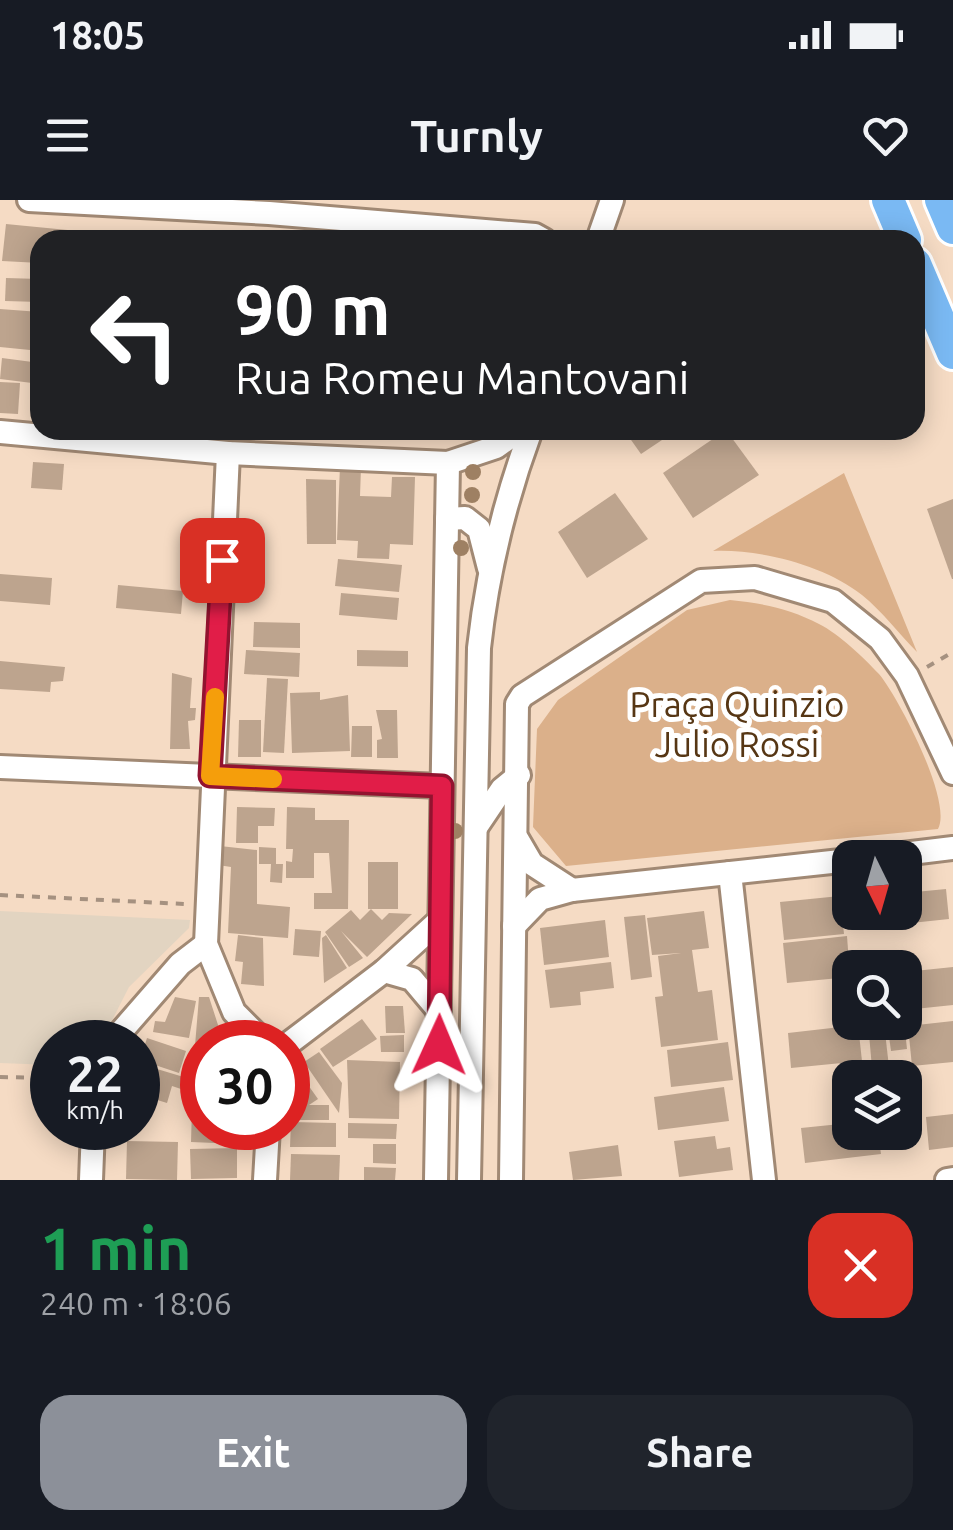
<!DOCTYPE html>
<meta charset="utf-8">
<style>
:root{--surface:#171b24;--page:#20242c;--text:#f1f3f6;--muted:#9ea1a6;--accent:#8c9099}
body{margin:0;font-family:Ubuntu,sans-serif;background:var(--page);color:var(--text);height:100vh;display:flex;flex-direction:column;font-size:38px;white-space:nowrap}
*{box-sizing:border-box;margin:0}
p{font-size:32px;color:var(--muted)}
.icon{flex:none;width:55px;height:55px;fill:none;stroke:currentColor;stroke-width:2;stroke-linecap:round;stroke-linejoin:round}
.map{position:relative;height:980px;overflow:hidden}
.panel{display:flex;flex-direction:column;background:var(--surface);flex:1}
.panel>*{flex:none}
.hud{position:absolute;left:30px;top:30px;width:895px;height:210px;border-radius:30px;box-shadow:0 5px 25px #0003;background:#202124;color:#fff;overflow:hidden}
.needle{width:65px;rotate:175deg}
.tools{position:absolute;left:832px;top:640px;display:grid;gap:20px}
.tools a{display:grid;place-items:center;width:90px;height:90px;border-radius:20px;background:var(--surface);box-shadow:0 5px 25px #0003;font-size:50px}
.speed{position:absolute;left:30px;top:820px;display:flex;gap:20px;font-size:50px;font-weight:700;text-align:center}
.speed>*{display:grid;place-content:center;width:130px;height:130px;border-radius:50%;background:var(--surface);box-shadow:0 5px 25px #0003;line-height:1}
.speed small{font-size:25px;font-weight:400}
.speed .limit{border:15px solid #d22;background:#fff;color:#111}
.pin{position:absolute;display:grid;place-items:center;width:85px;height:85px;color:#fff;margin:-42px;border-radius:20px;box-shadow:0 5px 15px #0006}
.me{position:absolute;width:110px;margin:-55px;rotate:1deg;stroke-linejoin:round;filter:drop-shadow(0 0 8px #0008)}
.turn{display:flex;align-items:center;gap:35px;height:210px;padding:0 40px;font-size:45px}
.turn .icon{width:130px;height:130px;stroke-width:2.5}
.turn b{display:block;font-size:70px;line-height:85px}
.round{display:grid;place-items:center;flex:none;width:105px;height:105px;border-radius:30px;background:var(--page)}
.head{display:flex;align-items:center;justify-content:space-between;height:170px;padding:0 40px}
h1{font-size:60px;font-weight:600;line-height:75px;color:#1e9e55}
.primary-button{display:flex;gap:20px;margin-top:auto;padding:20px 40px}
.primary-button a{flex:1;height:115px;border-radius:30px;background:var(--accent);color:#fff;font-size:40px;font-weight:600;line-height:115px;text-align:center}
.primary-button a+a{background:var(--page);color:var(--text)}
.status{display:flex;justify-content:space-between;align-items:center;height:70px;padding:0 50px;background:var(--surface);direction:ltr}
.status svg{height:28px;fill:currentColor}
header{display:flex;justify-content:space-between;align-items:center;height:130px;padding:0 40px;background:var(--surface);font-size:45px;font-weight:600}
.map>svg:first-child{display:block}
</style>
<div class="status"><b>18:05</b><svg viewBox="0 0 49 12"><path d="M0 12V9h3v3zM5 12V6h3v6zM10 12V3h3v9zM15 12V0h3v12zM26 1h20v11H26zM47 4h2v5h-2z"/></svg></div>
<header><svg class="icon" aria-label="menu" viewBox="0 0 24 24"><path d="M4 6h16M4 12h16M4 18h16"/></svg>Turnly<svg class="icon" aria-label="heart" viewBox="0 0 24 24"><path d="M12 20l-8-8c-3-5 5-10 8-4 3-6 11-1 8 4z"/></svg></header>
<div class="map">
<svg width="953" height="980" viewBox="0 0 953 980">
<rect width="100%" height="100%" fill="#f5dbc4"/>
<path fill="#e2d4c1" d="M0,711l190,9 -1,8 -60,59 -28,55h-49v23l-52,-2z"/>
<g fill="#dbb08a">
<path d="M844,273l73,179c-18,-18 -35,-41 -55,-57 -38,-30 -101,-46 -149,-44z"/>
<path d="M730,400c32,3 61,9 89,24 20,10 45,34 60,50 20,24 74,128 59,155l-372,37 -33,-39 4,-98 21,-29 129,-90z"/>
</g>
<g fill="#bda48e">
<path d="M6,24l82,8 -1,8h-47v23l-38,-2z"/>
<path d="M6,78l34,1v23l-35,-1z"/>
<path d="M0,109l40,3v39l-40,-4z"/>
<path d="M2,158l38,5v21l-40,-5z"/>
<path d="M0,182l20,1 -2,31 -18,-1z"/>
<path d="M624,230h53l-36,24z"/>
<path d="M726,230l33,45 -66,43 -30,-45z"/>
<path d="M33,262l31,2 -2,26 -31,-2z"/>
<path d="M340,266l21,1 -1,29 31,1 1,-20h23l-2,68 -23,-1 -1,15 -32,-1 1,-17 -21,-1z"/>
<path d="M306,279l30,1v64h-29z"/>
<path d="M615,293l33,46 -61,39 -29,-46z"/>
<path d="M953,299v80h-1l-25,-70z"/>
<path d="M338,359l64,6 -3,27 -64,-6z"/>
<path d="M0,374l52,4 -2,27 -50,-4z"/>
<path d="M118,385l65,6 -2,23 -65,-6z"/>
<path d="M341,393l58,5 -2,22 -58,-5z"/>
<path d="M254,422l46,1v25l-47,-1z"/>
<path d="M246,450l54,3 -1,24 -55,-3z"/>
<path d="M357,450l51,1v16l-51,-1z"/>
<path d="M0,461l65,6 -2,14 -12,1 -1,10 -50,-3z"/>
<path d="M172,473l20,5 -2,30h6l-1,12 -7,1 2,28h-20z"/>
<path d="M267,478l21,1 -4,74 -21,-1z"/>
<path d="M320,492v8l28,-5 2,56 -58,2 -2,-60z"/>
<path d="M376,510h21l1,48h-21v-18l5,-1z"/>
<path d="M239,520h22v37h-23z"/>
<path d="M352,526h20v31h-21z"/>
<path d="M237,607l38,1 -1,18h-16v17h-22z"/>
<path d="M287,607l28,1v12h34l-1,89h-34v-16h18l-3,-40h-15v25h-28v-17l6,1 1,-13h-7z"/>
<path d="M220,646l37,4v54l33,3 -2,31 -60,-5 3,-66 -13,-2z"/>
<path d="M259,647l17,1v16h7l-1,19 -12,-1 1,-18h-12z"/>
<rect x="368" y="662" width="30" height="47"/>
<path d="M946,689l3,30 -66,7 -2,-14h24v-19z"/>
<path d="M840,696l4,38 -60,6 -4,-38z"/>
<path d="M371,709l11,11 7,-7 23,1 -45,43 -26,-26 22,27 -14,9 -24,-35 26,-22 9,10z"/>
<path d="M704,711l5,37 -17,2 6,42 14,-2 6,50 -57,7 -6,-50 8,-1 -5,-40 23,-3 -29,2 -5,-37z"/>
<path d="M645,715l7,62 -21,3 -7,-63z"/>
<path d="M605,720l4,37 -65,8 -4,-37z"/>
<path d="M295,729l26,2 -2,26 -26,-2z"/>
<path d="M238,735l25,3 1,48 -23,-2 2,-22 -8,-1z"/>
<path d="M326,735l21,33 -23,15 -2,-45z"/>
<path d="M847,736l3,41 -63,6 -4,-40z"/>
<path d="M611,762l3,26 -34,4 1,13 -31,3 -5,-38z"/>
<path d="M953,767v38l-48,5v-38z"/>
<path d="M175,797l21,4 -7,37 -36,-6 2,-11 10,1z"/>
<path d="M199,797h10l10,31h9l1,14h-27v28h-9z"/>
<path d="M385,806h18l2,27h-19z"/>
<path d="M362,819l15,20 -44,28 -13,-18z"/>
<path d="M953,821v41l-41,4 -4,-40z"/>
<path d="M887,822h17l3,27 -16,2z"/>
<path d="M858,825l4,36 -71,7 -3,-35z"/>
<path d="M885,832l4,35 -17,1 -3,-34z"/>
<path d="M404,835v17h-23l-1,-16z"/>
<path d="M147,838l39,13 -7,22 -39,-13z"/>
<path d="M728,842l5,38 -62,7 -4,-37z"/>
<path d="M319,852l23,31 -3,30 -35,-51z"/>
<path d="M347,860l53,2 -1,57 -50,-1z"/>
<path d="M147,866l40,12v13l-15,-5 -5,17 -29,-9z"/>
<path d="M301,875l17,24 -9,6h20v15h-41v-14l8,-1 -8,-21z"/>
<path d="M724,887l5,34 -71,9 -4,-33z"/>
<path d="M192,908l10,1v19h38l-1,16 -48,-2z"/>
<path d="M953,914v33l-24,3 -3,-33z"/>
<path d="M291,922l45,1v24h-46z"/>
<path d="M348,923l49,1 -1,15 -48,-1z"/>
<path d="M850,923v9h28l3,22 -76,9 -4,-35z"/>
<path d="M715,936l2,13 13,-2 3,23 -54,7 -5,-36z"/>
<path d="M127,941l51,1 -1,38 -51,-1z"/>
<path d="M373,944h23v20l-23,-1z"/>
<path d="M618,945l4,31 -49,4 -4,-28z"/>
<path d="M237,948v30l-46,1 -1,-30z"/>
<path d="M291,954l49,1 -1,25h-49z"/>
<path d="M364,967l32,1 -1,12h-31z"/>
</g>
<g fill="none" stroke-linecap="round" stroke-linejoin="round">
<defs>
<g id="minor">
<path d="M29,0l240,13 266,22 9,5"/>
<path d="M598,40l14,-40"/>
<path d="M0,232l228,21 220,10 48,-16 24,-17"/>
<path d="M228,253l-22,491 28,68 30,30"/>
<path d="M447,319l18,-1 14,11 10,39"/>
<path d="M0,567l442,19"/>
<path d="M477,626l25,-37 17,-14"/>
<path d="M518,640l14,24 40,26"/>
<path d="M870,658l83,-10"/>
<path d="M730,673l34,307"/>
<path d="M514,726l26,-27 32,-9 278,-30"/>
<path d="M384,771l28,8 27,32"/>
<path d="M112,842l68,-78 26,-20"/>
<path d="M288,844l96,-73 56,-51"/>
<path d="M91,980l2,-52"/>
<path d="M265,980l3,-52"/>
<path d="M436,980l12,-717"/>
<path d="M469,980l10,-532c8,-74 26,-148 52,-218"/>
<path d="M511,980l6,-476 5,-8 179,-115 54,-3 78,23 47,38 27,37 46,97"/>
<path d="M947,980l6,-1"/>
</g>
<g id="highway">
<path d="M888,0l17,40"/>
<path d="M941,0l12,28"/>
<path d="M915,64l38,89"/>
</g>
</defs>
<use href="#minor" stroke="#a18974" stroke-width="28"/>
<use href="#highway" stroke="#fff" stroke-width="38"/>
<g stroke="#a59180" stroke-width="4" stroke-dasharray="8 8" stroke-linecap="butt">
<path d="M927,467l26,-15"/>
<path d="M0,695l185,9"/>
<path d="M0,877l52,1"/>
</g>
<use href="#minor" stroke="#fff" stroke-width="22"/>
<use href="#highway" stroke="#7ab9f3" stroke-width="32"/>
</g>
<g fill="#9e8063">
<circle cx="473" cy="272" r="8"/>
<circle cx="472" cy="295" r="8"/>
<circle cx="461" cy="348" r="8"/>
<circle cx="455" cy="631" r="8"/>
</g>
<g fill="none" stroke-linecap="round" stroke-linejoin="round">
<defs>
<path id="route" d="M222,360l-12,216 232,10 -3,259"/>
</defs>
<use href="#route" stroke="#92132f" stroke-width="25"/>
<use href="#route" stroke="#e11d48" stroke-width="18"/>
<path stroke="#f59e0b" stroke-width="18" d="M215,497l-5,79 63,3"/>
</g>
<g text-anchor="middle" stroke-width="10" stroke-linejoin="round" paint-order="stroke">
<g font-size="35" fill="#563614" stroke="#fff">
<text x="737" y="517">Praça Quinzio<tspan x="737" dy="40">Julio Rossi</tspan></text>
</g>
</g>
</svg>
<div class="tools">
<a><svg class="needle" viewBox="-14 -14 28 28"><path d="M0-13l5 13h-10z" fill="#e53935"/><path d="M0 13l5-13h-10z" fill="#9ea1a6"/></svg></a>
<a><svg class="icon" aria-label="search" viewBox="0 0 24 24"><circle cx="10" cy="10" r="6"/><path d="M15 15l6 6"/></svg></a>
<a><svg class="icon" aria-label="layers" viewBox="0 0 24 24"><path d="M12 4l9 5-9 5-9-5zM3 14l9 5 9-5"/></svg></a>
</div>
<div class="speed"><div>22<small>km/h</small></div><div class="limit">30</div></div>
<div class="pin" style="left:222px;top:360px;background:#d93025"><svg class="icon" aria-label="arrive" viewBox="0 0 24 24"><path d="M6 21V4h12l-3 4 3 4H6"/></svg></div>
<svg class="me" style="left:439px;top:845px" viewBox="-20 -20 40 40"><path d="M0-17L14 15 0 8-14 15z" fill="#e11d48" stroke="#fff" stroke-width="4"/></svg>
<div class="hud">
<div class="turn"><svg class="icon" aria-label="left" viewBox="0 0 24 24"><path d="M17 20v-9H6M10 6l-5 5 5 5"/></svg><div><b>90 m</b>Rua Romeu Mantovani</div></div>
</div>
</div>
<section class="panel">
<div class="head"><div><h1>1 min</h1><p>240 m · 18:06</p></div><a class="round" style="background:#d93025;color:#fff"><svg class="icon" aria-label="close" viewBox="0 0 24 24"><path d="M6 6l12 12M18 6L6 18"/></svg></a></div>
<div class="primary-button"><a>Exit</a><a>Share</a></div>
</section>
